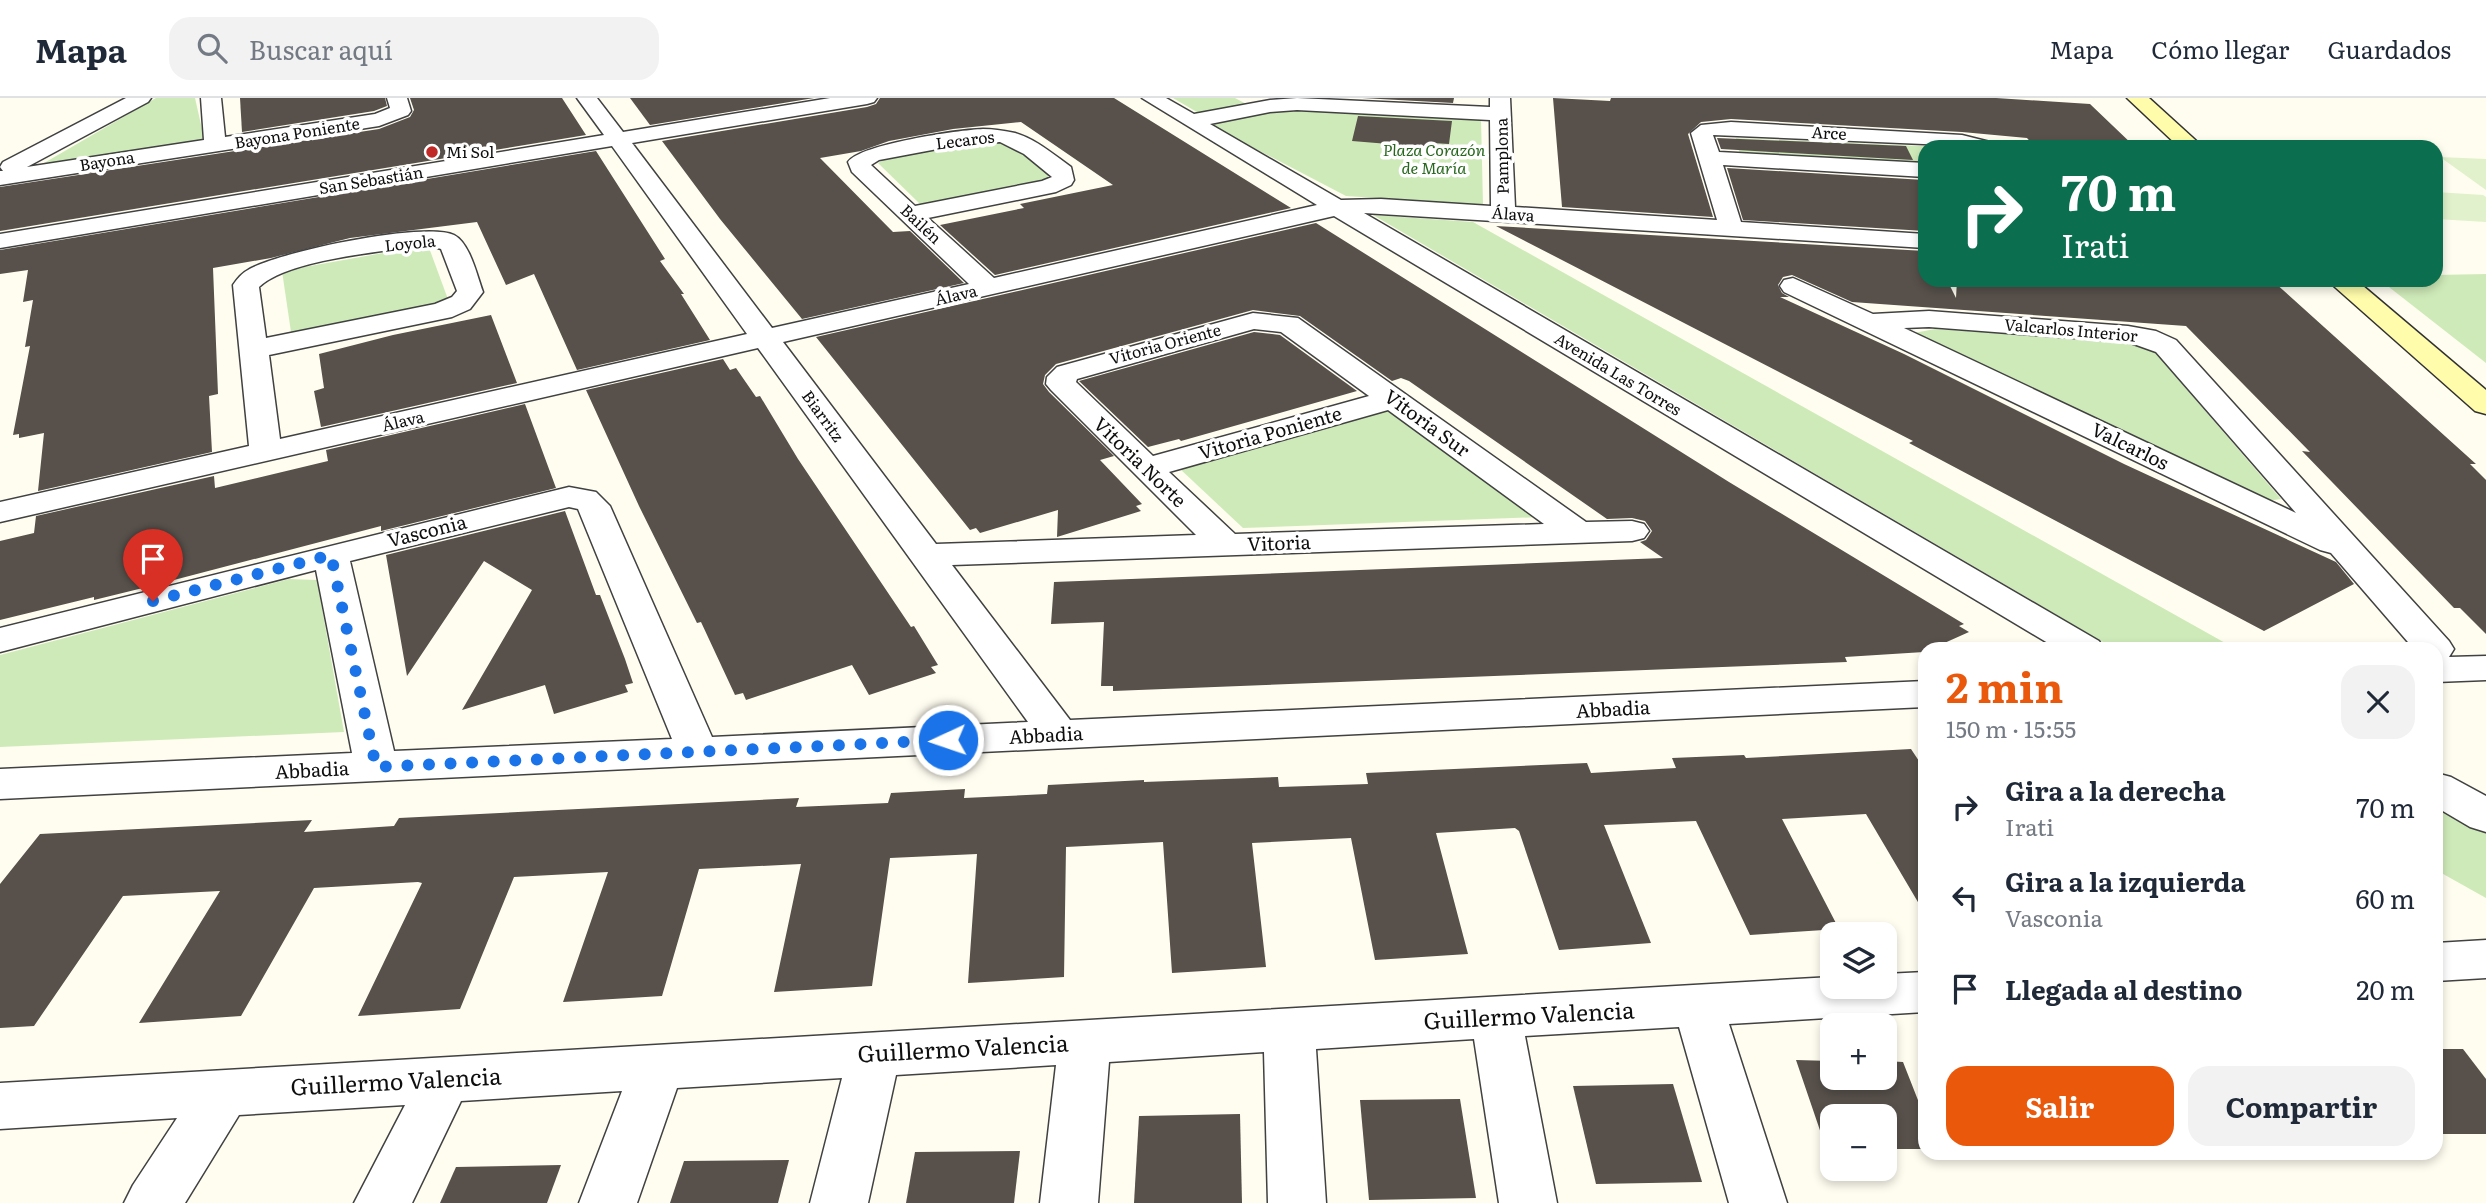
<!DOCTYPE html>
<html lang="es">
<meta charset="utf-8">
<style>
:root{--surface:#fff;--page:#f2f2f3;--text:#1f2937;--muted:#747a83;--line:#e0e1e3;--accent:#ea580c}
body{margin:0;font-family:Literata,serif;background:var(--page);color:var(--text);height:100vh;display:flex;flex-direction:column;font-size:26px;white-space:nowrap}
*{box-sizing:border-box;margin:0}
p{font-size:23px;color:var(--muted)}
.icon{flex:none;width:38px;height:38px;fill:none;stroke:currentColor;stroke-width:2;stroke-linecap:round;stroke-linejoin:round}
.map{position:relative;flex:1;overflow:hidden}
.sheet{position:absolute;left:1918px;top:544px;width:525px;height:518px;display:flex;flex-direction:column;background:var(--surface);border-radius:21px;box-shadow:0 4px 10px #0003}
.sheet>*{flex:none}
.guide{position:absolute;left:1918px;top:42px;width:525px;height:147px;border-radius:21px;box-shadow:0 4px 10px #0003;background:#0b6e4f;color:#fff;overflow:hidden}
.fabs{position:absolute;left:1820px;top:824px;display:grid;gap:14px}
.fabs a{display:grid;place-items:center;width:77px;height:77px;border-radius:14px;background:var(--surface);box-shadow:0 4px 10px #0003;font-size:35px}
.pin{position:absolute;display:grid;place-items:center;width:60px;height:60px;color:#fff;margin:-72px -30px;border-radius:50% 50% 50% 0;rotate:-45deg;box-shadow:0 0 7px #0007}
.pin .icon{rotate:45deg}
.me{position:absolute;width:77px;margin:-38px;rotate:267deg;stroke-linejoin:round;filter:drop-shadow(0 0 5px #0008)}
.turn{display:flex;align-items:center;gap:24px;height:147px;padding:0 28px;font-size:32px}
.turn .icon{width:91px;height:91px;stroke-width:2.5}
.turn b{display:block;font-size:49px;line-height:60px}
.round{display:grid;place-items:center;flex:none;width:74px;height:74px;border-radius:21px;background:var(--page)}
.head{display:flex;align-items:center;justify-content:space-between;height:119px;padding:0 28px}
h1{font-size:42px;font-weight:700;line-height:52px;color:var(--accent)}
.action{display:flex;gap:14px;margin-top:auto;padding:14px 28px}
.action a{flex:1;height:80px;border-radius:21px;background:var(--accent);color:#fff;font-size:28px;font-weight:700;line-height:80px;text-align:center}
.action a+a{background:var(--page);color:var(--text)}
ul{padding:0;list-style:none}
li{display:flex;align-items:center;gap:21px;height:91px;padding:0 28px}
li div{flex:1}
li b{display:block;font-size:26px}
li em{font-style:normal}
header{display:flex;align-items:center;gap:42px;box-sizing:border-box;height:98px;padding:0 35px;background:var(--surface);border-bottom:2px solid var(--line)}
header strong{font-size:33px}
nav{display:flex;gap:38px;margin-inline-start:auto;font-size:24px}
.search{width:490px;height:63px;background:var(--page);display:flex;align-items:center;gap:18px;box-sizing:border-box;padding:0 24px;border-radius:21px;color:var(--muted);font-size:26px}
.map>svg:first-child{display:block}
</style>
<header>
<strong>Mapa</strong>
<div class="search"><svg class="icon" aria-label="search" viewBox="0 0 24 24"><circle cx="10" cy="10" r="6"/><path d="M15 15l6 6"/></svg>Buscar aquí</div>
<nav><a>Mapa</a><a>Cómo llegar</a><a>Guardados</a></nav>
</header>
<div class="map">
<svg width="2486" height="1105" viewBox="0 0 2486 1105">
<rect width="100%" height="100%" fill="#fffdf0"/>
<g fill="#cfeab9">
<path d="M156,0h39l9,40 -11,5 -154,23z"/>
<path d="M1173,0h62l15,8 -48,9z"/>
<path d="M1290,11l191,10 2,86 -137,-9 -138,-72z"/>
<path d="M1736,40l207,9h-18v15l-185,-7z"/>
<path d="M991,41h14l45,36 -8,8 -108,22 -14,-1 -42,-41 9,-5z"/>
<path d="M1373,117l100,7 763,427h-121z"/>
<path d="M428,147l21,57 -158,30 -9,-61z"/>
<path d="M2486,176v89l-106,-83h56v-5z"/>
<path d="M1935,231l198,13 20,8 128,149 -14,2 -353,-168z"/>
<path d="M1385,310l156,109 -298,11 -64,-60z"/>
<path d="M289,481l28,1 27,152 -344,15v-92z"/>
<path d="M2436,706l50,28v66l-50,-28z"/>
</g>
<g fill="#e1f1cb">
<path d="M2440,59l46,2v31z"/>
<path d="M2436,94l47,3 3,2v25l-50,-3z"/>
</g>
<g fill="#57504b">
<path d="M240,0h145l2,8 -13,5 -132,21z"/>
<path d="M410,0h152l24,37 -586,96v-44l379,-58 31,-12 4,-7z"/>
<path d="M630,0h184l-164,27z"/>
<path d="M880,0h234l177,110 -296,67 -55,-50 84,-17 -4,-4 93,-19 -92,-63 -68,7 -64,12 -28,10 -41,7 73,74 17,-1 54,52 -162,36 -82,-100 -58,-78 205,-34 9,-3z"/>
<path d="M1362,0h92l-1,5z"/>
<path d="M1553,0l57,3 1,-3h385l94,6 45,43h-100l-8,-9 -65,-6 -231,-13 -30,3 -13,12 25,83 -151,-10z"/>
<path d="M1358,18l94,5 -3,23 -17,-1 -7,4 -73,-6z"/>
<path d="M1717,40l189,8 7,14 -192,-11z"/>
<path d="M596,53l69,108 -5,2 24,33h-3l29,46 -133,30 -43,-96 -28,11 -29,-63 -127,16 -79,20 -58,10 5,126 -9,2 3,56 -174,39 6,-58 -25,5v-4l-6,1 17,-89 -5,1 8,-47 -10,2 5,-32 -28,4v-24z"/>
<path d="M1727,70l197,12 1,51 -182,-11z"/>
<path d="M1316,125l413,259 235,142 -5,2 10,6 -38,17h-6l-1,3 -79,5 2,5 -734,29v-5h-12l3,-64 -53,2 3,-42 609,-24 -23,-16 6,-2 6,-9 -7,-10 -13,-3 -25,1 -198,-138 -8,-3 -9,3 -92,-65 -47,-6 -197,54 -11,11 -2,9 6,8 65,64 -14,4 42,44 -6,2 5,5 -84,26 1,-27 -78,23 -4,-5 -6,2 -154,-193z"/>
<path d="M1496,128l429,25v29h22l9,18 1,-18h309l8,2 202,182h-6l16,16v154l-26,-26h-6l-152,-157 8,1 -124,-126 -334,-24 -60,-27 -9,2 -5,8 4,8 7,4h-9l124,57 220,110 212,98 18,22 -90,47 -355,-188 4,-2z"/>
<path d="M491,217l26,68 -196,44 -7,-36 10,-3 -5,-34 74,-19z"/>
<path d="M1254,234l26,3 77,56 -176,50 -2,-2 -31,8 -69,-66z"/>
<path d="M723,261l7,11 6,-2 20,29 4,-1 38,63 113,168 3,-1 24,39 -7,2 5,6 -67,22 -17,-30 -106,35 -3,-7 -8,2 -34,-73 -4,1 -58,-117 -53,-116z"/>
<path d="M525,306l31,84 -175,43v-5l-230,60 -57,14v-3l-94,23v-79l34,-8 2,-17 178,-40 1,12 113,-27 -2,-11z"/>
<path d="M565,413l31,84h4l25,64 8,24 -8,2 3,7 -74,22 -9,-29 -83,25 70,-120 -48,-29 -77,115 -21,-121z"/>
<path d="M1911,651l14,21v144l-59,-100 -84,5 57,110 -89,6 -54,-114 -92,4 47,118 -92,7 -40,-119 -4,-3 -79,5 32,121 -93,6 -24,-122 -99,5 14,124 -94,6 -9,-131 -97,5 -2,130 -96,6 9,-129 -87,4 -18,128 -98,6 27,-128 -102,5 -37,127 -99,6 45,-130 -94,5 -54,132 -102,7 64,-133 -4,-1 -104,6 -73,128 -102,7 81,-132 -97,5 -89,130 -34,2v-144l40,-50 272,-14 -8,12 90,-6 5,-8 400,-20 -3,9 92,-4 3,-10 74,-4 -1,9 83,-4 1,-9 96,-5v2l134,-5 1,10 89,-3 -2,-11 221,-10 4,10 85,-5 -4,-10 72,-3 2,3z"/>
<path d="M2436,951h27l23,30v55h-50z"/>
<path d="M1796,962l36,1v17h53v-17l18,1 22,56v31h-40v-33h-53v32h-6z"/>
<path d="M1673,986l29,98 -106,2 -23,-98z"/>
<path d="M1460,1001l16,99 -107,2 -9,-100z"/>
<path d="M1240,1016l2,89h-108l5,-87z"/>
<path d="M1020,1053l-6,52h-108l9,-51z"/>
<path d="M789,1062l-11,43h-108l14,-42z"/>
<path d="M561,1067l-14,38h-107l16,-36z"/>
</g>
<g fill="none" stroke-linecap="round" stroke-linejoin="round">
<defs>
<g id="street">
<path d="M126,0h25l-3,4 -121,65 177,-27 -3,-42h20l4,39 150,-23 15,-6 -3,-10h20l4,13 -3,4 -29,11 -379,59v-14h3l-3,-4 3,-5z"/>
<path d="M577,0h20l26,34 207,-34h47l-3,4 -7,2 -235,39 140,185 197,-44 -117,-112 -4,-10c12,-18 111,-32 135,-33 11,0 22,2 32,4 21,6 39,22 56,34l3,13 -3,5 -15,7 -128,26 66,60 323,-73 -175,-107h24l28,16 76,-14 27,-2 193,9v-9h20l5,109 202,13 -26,-87 10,-8 30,-3 231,13 28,7 3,5 -280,-12 6,17 206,11v14l-202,-12 18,57 184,12v14l-561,-35 735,428 5,8h-46l-724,-433 -551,126 153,202 260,-9 -145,-145 -5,-6 1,-7 10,-10 196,-54 45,5 288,204 46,-1 12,3 5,7 -5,7 -12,3 -680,24 118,155 855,-39v26l-1925,92v-30l352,-16 -36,-183 -316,82v-24l569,-141 27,5 14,14 102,231 316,-15 -270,-374 -758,174v-20l249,-56 -16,-161c4,-6 9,-12 15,-15 29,-18 177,-49 206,-35 16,8 23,41 29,57l-13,17 -18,8 -183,38 11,84 467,-105 -135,-188 -612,102v-14l604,-99zM1297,12l193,10 1,86 -110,-7 -40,1 -131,-76 60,-12zM1000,44l24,12 28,23 -10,4 -127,25 -44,-41 8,-5 85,-16zM428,147l13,4 16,42 -5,6 -17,7 -169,34 -7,-51c29,-28 128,-36 169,-42zM1254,231l27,3 88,64 -216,60 -77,-74 1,-3zM1388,312l156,114 -309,10 -66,-62zM569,409l9,2 94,230 -278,12 -44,-190z"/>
<path d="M1793,180l80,36 56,-3 199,15 28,5 20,9 273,301 5,8 -5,8 37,-1v24l-50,2v-33h-22l-83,-96 -11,-3 -536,-258 -4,-6 4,-6zM1929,229l199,15 28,10 140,161 -392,-185z"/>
<path d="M2436,675l15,4 35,19v36l-16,-5 -34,-20z"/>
<path d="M2486,842v38l-50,3v-38z"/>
<path d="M1925,874v40l-196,12 58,179h-58l-50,-176 -154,9 32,167h-58l-25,-164 -158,10 10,154h-58l-4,-151 -155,10 -11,141h-58l16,-138 -160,10 -28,128h-58l32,-125 -165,10 -40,115h-58l43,-112 -161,10 -49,102h-58l51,-98 -166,10 -54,88h-61l9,-18 44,-67 -177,11v-46l1832,-106v10h53v-13z"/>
</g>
<g id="secondary">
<path d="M2127,0h22l54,49h-24z"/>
<path d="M2327,182h29l130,110v24l-11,-3z"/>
</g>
</defs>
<use href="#street" stroke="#414141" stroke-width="3"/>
<use href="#secondary" stroke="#303030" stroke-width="3"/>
<use href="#street" fill="#fff" fill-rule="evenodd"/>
<use href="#secondary" fill="#fffcab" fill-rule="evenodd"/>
</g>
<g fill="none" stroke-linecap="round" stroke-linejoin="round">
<path stroke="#1a73e8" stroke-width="12" stroke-dasharray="0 21.6" d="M153,503l178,-46 45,212 572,-27"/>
</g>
<circle fill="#c02925" stroke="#fff" stroke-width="2.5" cx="432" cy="54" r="7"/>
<g text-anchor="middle" stroke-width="7" stroke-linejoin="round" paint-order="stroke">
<g font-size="16" fill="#0e0e0e" stroke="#fff">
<text transform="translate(297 35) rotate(-9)" y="6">Bayona Poniente</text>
<text transform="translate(1829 35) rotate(3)" y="6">Arce</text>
<text transform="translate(965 42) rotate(-7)" y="6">Lecaros</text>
<text transform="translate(1502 58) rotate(-91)" y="6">Pamplona</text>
<text transform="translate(107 63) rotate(-9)" y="6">Bayona</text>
<text transform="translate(371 82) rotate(-9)" y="6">San Sebastián</text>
<text transform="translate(1513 116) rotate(4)" y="6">Álava</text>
<text transform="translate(921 126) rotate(43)" y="6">Bailén</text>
<text transform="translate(410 145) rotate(-6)" y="6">Loyola</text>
<text transform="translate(956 197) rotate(-13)" y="6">Álava</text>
<text transform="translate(2071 232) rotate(5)" y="6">Valcarlos Interior</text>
<text transform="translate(1165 246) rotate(-15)" y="6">Vitoria Oriente</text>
<text transform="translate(1618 276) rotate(31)" y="6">Avenida Las Torres</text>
<text transform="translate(823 318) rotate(54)" y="6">Biarritz</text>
<text transform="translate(403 323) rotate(-13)" y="6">Álava</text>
</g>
<g font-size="16" font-style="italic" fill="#28671e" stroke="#fff">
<text x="1434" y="58">Plaza Corazón<tspan x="1434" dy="18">de María</tspan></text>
</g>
<g font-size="16" fill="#0e0e0e" stroke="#fff" text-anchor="start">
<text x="446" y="60">Mi Sol</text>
</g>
<g font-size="19" fill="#0e0e0e" stroke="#fff">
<text transform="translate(1427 325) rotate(36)" y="7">Vitoria Sur</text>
<text transform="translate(1270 335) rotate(-16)" y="7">Vitoria Poniente</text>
<text transform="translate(2130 348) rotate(26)" y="7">Valcarlos</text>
<text transform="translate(1140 364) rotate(44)" y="7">Vitoria Norte</text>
<text transform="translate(427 433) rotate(-14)" y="7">Vasconia</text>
<text transform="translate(1279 445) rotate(-2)" y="7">Vitoria</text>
<text transform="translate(1613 611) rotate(-3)" y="7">Abbadia</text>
<text transform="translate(1046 637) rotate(-3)" y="7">Abbadia</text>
<text transform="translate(312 672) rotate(-3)" y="7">Abbadia</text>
</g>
<g font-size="23" fill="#0e0e0e" stroke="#fff">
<text transform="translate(1529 918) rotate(-3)" y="8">Guillermo Valencia</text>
<text transform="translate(963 951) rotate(-3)" y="8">Guillermo Valencia</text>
<text transform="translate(396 984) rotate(-3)" y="8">Guillermo Valencia</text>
</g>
</g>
</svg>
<div class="fabs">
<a><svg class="icon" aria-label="layers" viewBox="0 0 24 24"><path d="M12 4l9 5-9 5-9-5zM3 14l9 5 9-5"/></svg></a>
<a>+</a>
<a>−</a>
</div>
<div class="pin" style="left:153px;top:503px;background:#d93025"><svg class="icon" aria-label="arrive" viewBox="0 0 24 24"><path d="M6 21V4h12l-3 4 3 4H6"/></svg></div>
<svg class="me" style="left:948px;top:642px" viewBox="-20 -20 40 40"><circle r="17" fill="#1a73e8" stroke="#fff" stroke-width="3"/><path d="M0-11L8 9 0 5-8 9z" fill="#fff"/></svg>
<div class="guide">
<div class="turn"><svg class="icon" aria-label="right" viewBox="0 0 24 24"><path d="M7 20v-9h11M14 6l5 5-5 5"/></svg><div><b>70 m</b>Irati</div></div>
</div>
<section class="sheet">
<div class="head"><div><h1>2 min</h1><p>150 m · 15:55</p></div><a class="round"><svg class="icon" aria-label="close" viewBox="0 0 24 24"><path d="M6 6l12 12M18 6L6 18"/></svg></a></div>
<ul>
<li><svg class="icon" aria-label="right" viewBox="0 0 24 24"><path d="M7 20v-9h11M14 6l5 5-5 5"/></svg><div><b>Gira a la derecha</b><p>Irati</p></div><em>70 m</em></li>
<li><svg class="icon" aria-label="left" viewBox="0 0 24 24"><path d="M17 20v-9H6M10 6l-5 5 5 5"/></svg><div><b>Gira a la izquierda</b><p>Vasconia</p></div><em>60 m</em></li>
<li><svg class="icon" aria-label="arrive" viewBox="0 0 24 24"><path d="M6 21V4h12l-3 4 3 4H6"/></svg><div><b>Llegada al destino</b></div><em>20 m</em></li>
</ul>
<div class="action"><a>Salir</a><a>Compartir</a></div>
</section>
</div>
